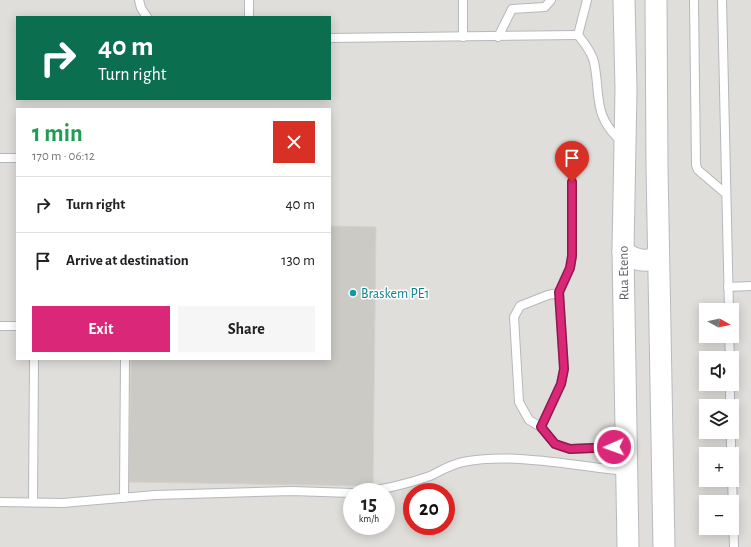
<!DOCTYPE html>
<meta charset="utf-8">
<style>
:root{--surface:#fff;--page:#f6f6f6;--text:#202124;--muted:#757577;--line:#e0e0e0;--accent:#db2777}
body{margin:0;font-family:"Alegreya Sans",sans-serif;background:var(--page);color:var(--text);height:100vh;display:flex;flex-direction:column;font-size:15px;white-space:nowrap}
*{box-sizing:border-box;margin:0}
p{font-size:13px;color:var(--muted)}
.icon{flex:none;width:22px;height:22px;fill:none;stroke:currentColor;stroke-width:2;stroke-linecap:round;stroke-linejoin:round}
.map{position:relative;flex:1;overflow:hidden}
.details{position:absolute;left:16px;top:108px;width:315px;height:252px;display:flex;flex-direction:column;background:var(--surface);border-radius:0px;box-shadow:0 2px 10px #0003}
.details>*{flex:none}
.hud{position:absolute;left:16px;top:16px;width:315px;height:84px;border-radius:0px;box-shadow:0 2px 10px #0003;background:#0b6e4f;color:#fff;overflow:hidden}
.needle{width:26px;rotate:98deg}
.buttons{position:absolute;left:699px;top:303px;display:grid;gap:8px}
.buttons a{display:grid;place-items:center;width:40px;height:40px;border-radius:0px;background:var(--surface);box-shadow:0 2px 10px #0003;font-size:20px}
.speed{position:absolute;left:343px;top:483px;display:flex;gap:8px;font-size:20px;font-weight:700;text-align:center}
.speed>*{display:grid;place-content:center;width:52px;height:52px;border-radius:50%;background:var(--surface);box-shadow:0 2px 10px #0003;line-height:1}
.speed small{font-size:10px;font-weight:400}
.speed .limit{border:6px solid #d22;background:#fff;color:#111}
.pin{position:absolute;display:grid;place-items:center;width:34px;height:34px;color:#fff;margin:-41px -17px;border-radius:50% 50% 50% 0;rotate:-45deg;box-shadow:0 0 4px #0007}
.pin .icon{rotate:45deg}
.me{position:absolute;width:44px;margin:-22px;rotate:268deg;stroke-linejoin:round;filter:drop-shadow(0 0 3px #0008)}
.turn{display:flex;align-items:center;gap:14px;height:84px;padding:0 16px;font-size:18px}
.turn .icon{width:52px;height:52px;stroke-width:2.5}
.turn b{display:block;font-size:28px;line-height:34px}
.round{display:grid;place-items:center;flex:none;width:42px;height:42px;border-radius:0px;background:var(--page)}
.summary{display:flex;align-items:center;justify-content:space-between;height:68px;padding:0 16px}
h1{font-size:24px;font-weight:600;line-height:30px;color:#1e9e55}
.action{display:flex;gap:8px;margin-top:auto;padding:8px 16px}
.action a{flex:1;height:46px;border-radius:0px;background:var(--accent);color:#fff;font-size:16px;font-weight:600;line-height:46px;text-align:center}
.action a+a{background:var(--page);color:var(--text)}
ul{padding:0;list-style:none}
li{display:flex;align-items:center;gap:12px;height:56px;padding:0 16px;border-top:1px solid var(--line)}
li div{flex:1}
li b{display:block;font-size:15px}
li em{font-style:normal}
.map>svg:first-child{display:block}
</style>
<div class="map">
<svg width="751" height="547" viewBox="0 0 751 547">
<rect width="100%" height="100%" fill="#f1efe8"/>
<path fill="#e0deda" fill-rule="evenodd" d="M0,0h751v547h-751zM17,17h313v82h-313zM17,109h313v250h-313zM706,310h26v26h-26zM706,358h26v26h-26zM706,406h26v26h-26zM706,454h26v26h-26zM352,492h34v34h-34zM412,492h34v34h-34zM706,502h26v26h-26z"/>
<path fill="#cccac5" stroke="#d6d1c6" d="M330,226l46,1 -3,259 -244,-4 2,-123h199z"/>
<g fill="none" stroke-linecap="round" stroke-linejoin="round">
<defs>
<g id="lane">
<path d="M139,0l2,8 6,9"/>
<path d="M694,0l2,165 2,5 27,23"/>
<path d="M722,0l7,310"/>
<path d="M249,17v-17"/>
<path d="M578,35c6,8 14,17 16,27 7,33 -2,54 28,80"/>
<path d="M578,35l9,-35"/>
<path d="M463,37v-37"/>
<path d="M498,37l14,-28 33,-2 6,-7"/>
<path d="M330,38l248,-3"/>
<path d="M0,158h17"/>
<path d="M728,287l23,-1"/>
<path d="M559,293l-11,2 -28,11 -6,11 5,85 10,18 12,7 14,17 15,5 55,-2"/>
<path d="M0,326h17"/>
<path d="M729,336l1,22"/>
<path d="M730,384v22"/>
<path d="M541,427l20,-43 3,-15 -5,-76 11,-25 2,-12v-74"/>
<path d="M731,432v22"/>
<path d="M732,475l2,72"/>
<path d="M359,492c24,-2 48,-8 71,-16 10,-5 22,-12 33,-14 49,-10 113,4 163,9"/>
<path d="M124,498l1,-139"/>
<path d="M0,502l63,1 92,-8 137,-4 60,2"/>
<path d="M33,502l1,-143"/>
</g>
<g id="secondary">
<path d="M624,0l2,89 -3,162 5,296"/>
<path d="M656,0l1,166 7,381"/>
<path d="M623,251c8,8 19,11 31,8l4,-7"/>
</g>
</defs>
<use href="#lane" stroke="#b5b8bc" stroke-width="10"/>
<use href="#secondary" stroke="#b6babf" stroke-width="23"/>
<use href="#lane" stroke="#fff" stroke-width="8"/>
<use href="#secondary" stroke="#fff" stroke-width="21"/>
</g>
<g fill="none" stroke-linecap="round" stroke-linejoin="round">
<defs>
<path id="route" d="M572,182v74l-2,12 -11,24 5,77 -3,15 -20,43 14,17 15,5 44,-2"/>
</defs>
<use href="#route" stroke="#8e194d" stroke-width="10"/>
<use href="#route" stroke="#db2777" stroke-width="7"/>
</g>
<circle fill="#0f9aa8" stroke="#fff" stroke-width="1.5" cx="353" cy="293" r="4"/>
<g text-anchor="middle" stroke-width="3" stroke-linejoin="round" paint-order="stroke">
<g font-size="14" fill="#5f6368" stroke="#fff">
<text transform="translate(623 273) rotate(-91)" y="5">Rua Eteno</text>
</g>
<g font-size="14" fill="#0d838f" stroke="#fff" text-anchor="start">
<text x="361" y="298">Braskem PE1</text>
</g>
</g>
</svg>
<div class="buttons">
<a><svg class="needle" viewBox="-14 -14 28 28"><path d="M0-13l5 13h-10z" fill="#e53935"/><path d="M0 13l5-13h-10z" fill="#757577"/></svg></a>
<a><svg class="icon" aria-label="sound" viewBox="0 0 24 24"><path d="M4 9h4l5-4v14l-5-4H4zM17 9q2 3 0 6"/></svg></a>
<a><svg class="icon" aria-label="layers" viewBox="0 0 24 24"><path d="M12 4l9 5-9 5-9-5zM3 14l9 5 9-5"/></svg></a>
<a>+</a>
<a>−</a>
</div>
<div class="speed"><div>15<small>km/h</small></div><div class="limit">20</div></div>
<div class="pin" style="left:572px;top:182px;background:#d93025"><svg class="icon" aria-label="arrive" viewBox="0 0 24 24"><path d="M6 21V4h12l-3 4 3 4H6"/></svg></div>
<svg class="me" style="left:614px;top:447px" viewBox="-20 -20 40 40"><circle r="17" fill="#db2777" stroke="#fff" stroke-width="3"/><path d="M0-11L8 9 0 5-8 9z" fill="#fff"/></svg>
<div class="hud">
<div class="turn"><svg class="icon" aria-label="right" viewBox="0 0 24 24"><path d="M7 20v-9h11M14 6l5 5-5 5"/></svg><div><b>40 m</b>Turn right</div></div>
</div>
<section class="details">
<div class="summary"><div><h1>1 min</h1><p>170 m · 06:12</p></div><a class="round" style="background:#d93025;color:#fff"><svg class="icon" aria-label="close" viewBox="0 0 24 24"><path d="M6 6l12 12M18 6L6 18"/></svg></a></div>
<ul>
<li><svg class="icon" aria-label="right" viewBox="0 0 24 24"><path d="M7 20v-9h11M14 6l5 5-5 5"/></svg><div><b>Turn right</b></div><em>40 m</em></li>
<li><svg class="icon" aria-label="arrive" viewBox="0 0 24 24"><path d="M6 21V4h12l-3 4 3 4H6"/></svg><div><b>Arrive at destination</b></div><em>130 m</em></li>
</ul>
<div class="action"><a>Exit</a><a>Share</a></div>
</section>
</div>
